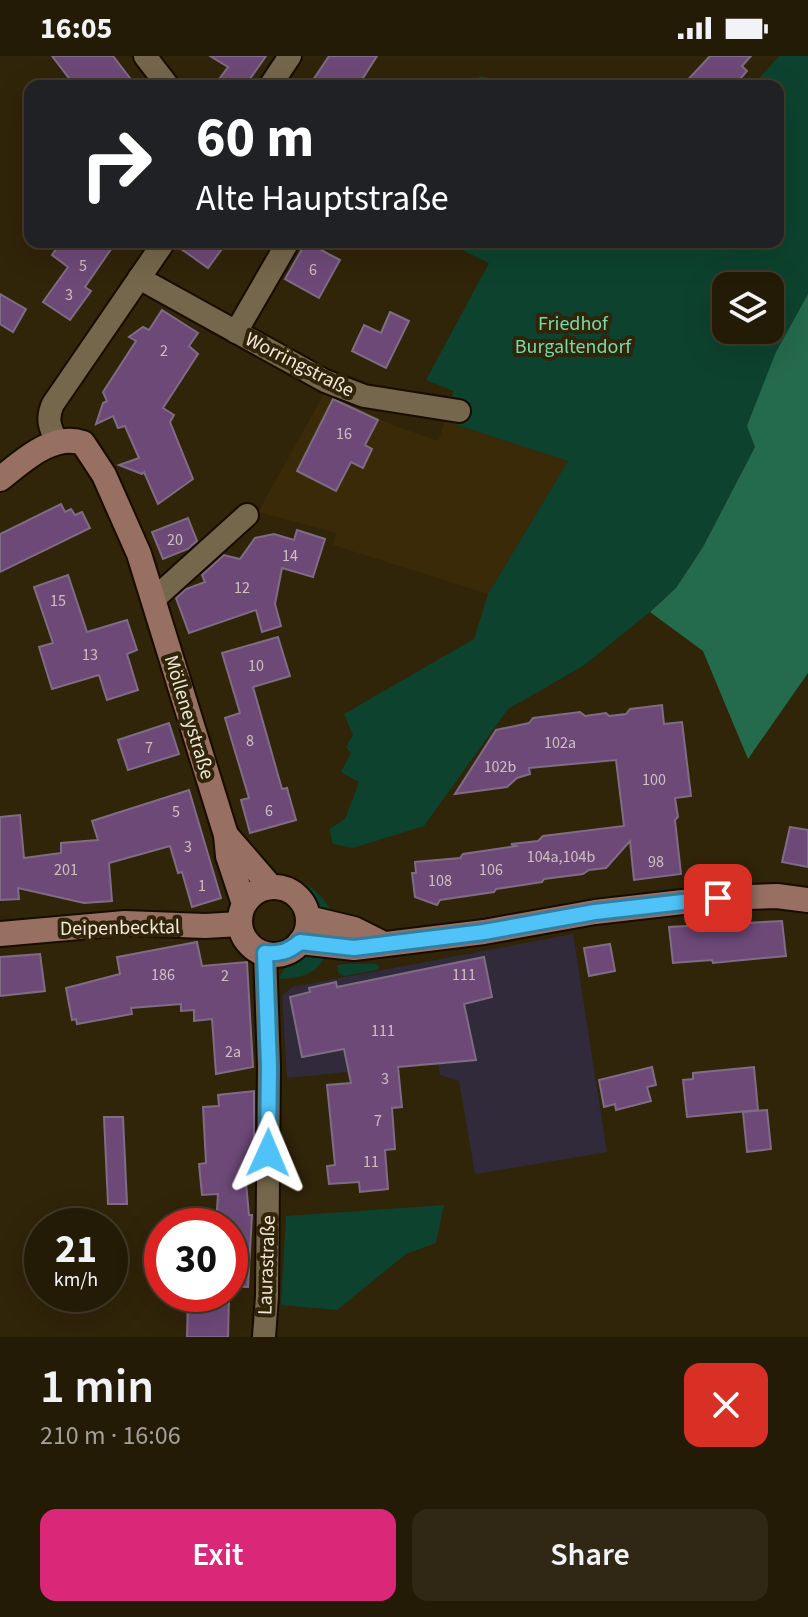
<!DOCTYPE html>
<meta charset="utf-8">
<style>
:root{--surface:#241b07;--page:#302815;--text:#f1f3f6;--muted:#a3a19b;--line:#413928;--accent:#db2777}
body{margin:0;font-family:"Source Sans 3",sans-serif;background:var(--page);color:var(--text);height:100vh;display:flex;flex-direction:column;font-size:30px;white-space:nowrap}
*{box-sizing:border-box;margin:0}
p{font-size:26px;color:var(--muted)}
.icon{flex:none;width:44px;height:44px;fill:none;stroke:currentColor;stroke-width:2;stroke-linecap:round;stroke-linejoin:round}
.map{position:relative;height:1281px;overflow:hidden}
.sheet{display:flex;flex-direction:column;background:var(--surface);flex:1}
.sheet>*{flex:none}
.guide{position:absolute;left:24px;top:24px;width:760px;height:168px;border-radius:16px;box-shadow:0 8px 32px #0002,0 0 0 2px var(--line);background:#202124;color:#fff;overflow:hidden}
.buttons{position:absolute;left:712px;top:216px;display:grid;gap:16px}
.buttons a{display:grid;place-items:center;width:72px;height:72px;border-radius:16px;background:var(--surface);box-shadow:0 8px 32px #0002,0 0 0 2px var(--line);font-size:40px}
.speed{position:absolute;left:24px;top:1152px;display:flex;gap:16px;font-size:40px;font-weight:700;text-align:center}
.speed>*{display:grid;place-content:center;width:104px;height:104px;border-radius:50%;background:var(--surface);box-shadow:0 8px 32px #0002,0 0 0 2px var(--line);line-height:1}
.speed small{font-size:20px;font-weight:400}
.speed .limit{border:12px solid #d22;background:#fff;color:#111}
.pin{position:absolute;display:grid;place-items:center;width:68px;height:68px;color:#fff;margin:-34px;border-radius:16px;box-shadow:0 4px 12px #0006}
.me{position:absolute;width:88px;margin:-44px;rotate:1deg;stroke-linejoin:round;filter:drop-shadow(0 0 6px #0008)}
.turn{display:flex;align-items:center;gap:28px;height:168px;padding:0 40px;font-size:36px}
.turn .icon{width:104px;height:104px;stroke-width:2.5}
.turn b{display:block;font-size:56px;line-height:68px}
.round{display:grid;place-items:center;flex:none;width:84px;height:84px;border-radius:16px;background:var(--page)}
.headline{display:flex;align-items:center;justify-content:space-between;height:136px;padding:0 40px}
h1{font-size:48px;font-weight:600;line-height:60px}
.button{display:flex;gap:16px;margin-top:auto;padding:16px 40px}
.button a{flex:1;height:92px;border-radius:16px;background:var(--accent);color:#fff;font-size:32px;font-weight:600;line-height:92px;text-align:center}
.button a+a{background:var(--page);color:var(--text)}
.status{display:flex;justify-content:space-between;align-items:center;height:56px;padding:0 40px;background:var(--surface);direction:ltr}
.status svg{height:22px;fill:currentColor}
.map>svg:first-child{display:block}
</style>
<div class="status"><b>16:05</b><svg viewBox="0 0 49 12"><path d="M0 12V9h3v3zM5 12V6h3v6zM10 12V3h3v9zM15 12V0h3v12zM26 1h20v11H26zM47 4h2v5h-2z"/></svg></div>
<div class="map">
<svg width="808" height="1281" viewBox="0 0 808 1281">
<rect width="100%" height="100%" fill="#302409"/>
<path fill="#302a3a" d="M573,878l34,218 -132,22 -16,-93 -19,-6 -2,-12 -151,15 -5,-82 10,-9z"/>
<path fill="#3a2a07" d="M325,336l63,31 50,18 7,-20 123,40 -80,133 -155,-49 3,-12 -78,-21z"/>
<g fill="#0d432e" fill-rule="evenodd">
<path d="M779,0h29v238l-32,58 -21,95 -52,100 -27,41 -26,24 -67,54 -75,43 -84,117 -71,22 -20,-4 -4,-15 16,-10 14,-37 -18,-10 10,-19 -5,-6 7,-12 -9,-21 130,-75 14,-45 80,-133 -123,-40 9,-30 -28,-11 63,-117 -44,-21h333v-156h-26zM726,230h44v44h-44z"/>
<path d="M480,20l48,10h-54z"/>
<path d="M271,817c26,1 51,17 62,42l-9,-1 -23,-27z"/>
<path d="M326,898c-9,21 -26,24 -47,25 9,-22 26,-25 47,-25z"/>
<path d="M341,908h35l3,3 -2,3 -33,6 -6,-4 -1,-6z"/>
<path d="M444,1149l-8,38 -30,11 -69,56 -56,-5 5,-89z"/>
</g>
<path fill="#246a4d" d="M808,238v379l-60,86 -45,-108 -53,-39 26,-24 27,-41 52,-100 -8,-21 29,-74z"/>
<g fill="#6d4978" stroke="#7f6c85" stroke-width="2">
<path d="M52,0h61l23,30h-61z"/>
<path d="M210,0h56l-21,30h-31l14,-19z"/>
<path d="M329,0h48l-19,30h-49z"/>
<path d="M710,0h41l-9,10 5,5 -13,15h-52z"/>
<path d="M61,186h55l-31,45 6,4 -21,29 -27,-18 25,-35 -16,-12z"/>
<path d="M178,186h49l-19,26 -31,-22z"/>
<path d="M306,186l34,18 -21,38 -34,-19z"/>
<path d="M0,238l26,15 -13,23 -13,-8z"/>
<path d="M162,254l36,23 -9,13 9,8 -35,54 11,7 -4,7 23,57 -35,25 -14,-32 -2,2 -23,-9 20,-7 -14,-32 -7,2 -5,-12 -17,8 7,-21 4,-2 -4,-9 33,-51 -7,-4 14,-10 6,3z"/>
<path d="M390,256l19,9 -23,47 -34,-17 12,-26 17,8z"/>
<path d="M333,343l45,21 -13,25 7,4 -9,19 -12,-6 -15,29 -39,-20z"/>
<path d="M61,448l4,8 6,-3 4,6 7,-3 8,16 -90,44v-38z"/>
<path d="M188,462l9,23 -9,8 -25,10 -11,-27z"/>
<path d="M297,474l28,9 -12,38 -31,-9 -7,36 6,22 -19,6 -6,-22 -67,23 -13,-35 10,-9 19,-7 -3,-7 22,-20 16,4 15,-21 19,-4 20,6z"/>
<path d="M68,519l19,57 40,-12 10,30 -10,4 11,36 -31,10 -8,-25 -47,14 -13,-42 14,-4 -19,-56z"/>
<path d="M278,581l12,39 -37,11 29,102 5,-1 9,32 -46,13 -9,-33 8,-2 -24,-80 15,-5 -18,-60z"/>
<path d="M662,649l2,19 18,-2 9,74 -16,2 3,19 -3,3 6,54 -47,6 -4,-39 -24,27 -17,2 -6,4 -39,5 -2,3 -46,7 -2,3 -54,8 -3,5 -22,-8 -3,-24h4l-1,-11 45,-4 3,-4 53,-8 -5,-2 27,-3 5,-5 81,-10 -8,-66 -87,8 1,6 -13,4 -10,9 -52,7 41,-64 33,-7 4,-5 47,-6 5,4 21,-3 3,3 17,-2 4,-5z"/>
<path d="M169,667l10,31 -51,16 -10,-30z"/>
<path d="M189,734l32,108 -29,9 -10,-35 -4,1 -8,-27 -61,17 3,38 -28,2 -66,-15 1,11 -19,1v-83l20,-2 4,43 37,-5v-10l37,-3 -6,-19z"/>
<path d="M790,771l18,3v37l-26,-5z"/>
<path d="M782,865l4,35 -73,7 -1,-3 -39,3 -4,-36z"/>
<path d="M197,886l5,24 45,-4 6,105 -37,7 -4,-55 -18,2v-11l-13,1v-7l-50,4 1,6 -55,10 -1,-5 -4,1 -6,-32 54,-14 -3,-17z"/>
<path d="M610,888l5,27 -26,5 -5,-28z"/>
<path d="M40,898l5,37 -45,5v-39z"/>
<path d="M484,901l8,40 -28,7 12,56 -78,7 4,40 -10,1 3,41 -10,1 3,39 -28,3 -1,-10 -30,2 -2,-18 8,-1 -8,-80 24,-2 -7,-34 -42,8 -12,-60 20,-5 -1,-4 27,-6 1,5z"/>
<path d="M652,1011l4,18 -9,2 4,14 -35,9 -1,-6 -11,3 -5,-27z"/>
<path d="M754,1011l4,43 -71,7 -4,-37 10,-1v-6z"/>
<path d="M254,1035v69l-10,1 5,54h3l-4,72 -18,-1v-60h-14l2,-32 -16,1 -3,-31 7,-1 -3,-56 16,-1 -1,-11z"/>
<path d="M767,1054l4,39 -24,3 -4,-40z"/>
<path d="M104,1061h19l4,87h-19z"/>
<path d="M188,1241l41,1 -1,39h-41z"/>
</g>
<g fill="none" stroke-linecap="round" stroke-linejoin="round">
<defs>
<g id="street">
<path d="M145,0l23,30"/>
<path d="M270,30l20,-30"/>
<path d="M139,222l186,103 39,15 95,15"/>
<path d="M236,276l52,-90"/>
<path d="M57,386c-7,-14 -11,-23 -4,-38l111,-162"/>
<path d="M154,543l93,-84"/>
<path d="M264,1281l3,-41 2,-230 -4,-113"/>
</g>
<g id="secondary">
<path d="M0,423c22,-17 53,-47 83,-36l21,32 35,79 87,281 2,21 16,48"/>
<path d="M226,779l45,52"/>
<circle cx="274" cy="865" r="34"/>
<path d="M308,862l46,11 26,13"/>
<path d="M0,878l125,-11 80,3 35,-2"/>
<path d="M300,886l54,6 130,-16 111,-20 123,-14 59,-2 31,4"/>
</g>
</defs>
<use href="#street" stroke="#180c00" stroke-width="26"/>
<use href="#secondary" stroke="#180c00" stroke-width="28"/>
<use href="#street" stroke="#75674b" stroke-width="22"/>
<use href="#secondary" stroke="#987062" stroke-width="24"/>
</g>
<g fill="none" stroke-linecap="round" stroke-linejoin="round">
<defs>
<path id="route" d="M268,1097l1,-87 -4,-113c15,1 23,-1 35,-11l54,6 130,-16 111,-20 123,-14"/>
</defs>
<use href="#route" stroke="#337fa1" stroke-width="20"/>
<use href="#route" stroke="#4fc3f7" stroke-width="14"/>
</g>
<g text-anchor="middle" stroke-width="8" stroke-linejoin="round" paint-order="stroke">
<g font-size="16" fill="#cec0bf">
<text x="83" y="215">5</text>
<text x="313" y="219">6</text>
<text x="69" y="244">3</text>
<text x="164" y="300">2</text>
<text x="344" y="383">16</text>
<text x="175" y="489">20</text>
<text x="290" y="505">14</text>
<text x="242" y="537">12</text>
<text x="58" y="550">15</text>
<text x="90" y="604">13</text>
<text x="256" y="615">10</text>
<text x="250" y="690">8</text>
<text x="560" y="692">102a</text>
<text x="149" y="697">7</text>
<text x="500" y="716">102b</text>
<text x="654" y="729">100</text>
<text x="269" y="760">6</text>
<text x="176" y="761">5</text>
<text x="188" y="796">3</text>
<text x="561" y="806">104a,104b</text>
<text x="656" y="811">98</text>
<text x="66" y="819">201</text>
<text x="491" y="819">106</text>
<text x="440" y="830">108</text>
<text x="202" y="835">1</text>
<text x="163" y="924">186</text>
<text x="464" y="924">111</text>
<text x="225" y="925">2</text>
<text x="383" y="980">111</text>
<text x="233" y="1001">2a</text>
<text x="385" y="1028">3</text>
<text x="378" y="1070">7</text>
<text x="371" y="1111">11</text>
</g>
<g font-size="20" fill="#77daac" stroke="#302409">
<text x="573" y="274">Friedhof<tspan x="573" dy="23">Burgaltendorf</tspan></text>
</g>
<g font-size="20" fill="#efe7d7" stroke="#302409">
<text transform="translate(300 308) rotate(27)" y="7">Worringstraße</text>
<text transform="translate(190 661) rotate(73)" y="7">Mölleneystraße</text>
<text transform="translate(120 871) rotate(-1)" y="7">Deipenbecktal</text>
<text transform="translate(266 1209) rotate(-88)" y="7">Laurastraße</text>
</g>
</g>
</svg>
<div class="buttons">
<a><svg class="icon" aria-label="layers" viewBox="0 0 24 24"><path d="M12 4l9 5-9 5-9-5zM3 14l9 5 9-5"/></svg></a>
</div>
<div class="speed"><div>21<small>km/h</small></div><div class="limit">30</div></div>
<div class="pin" style="left:718px;top:842px;background:#d93025"><svg class="icon" aria-label="arrive" viewBox="0 0 24 24"><path d="M6 21V4h12l-3 4 3 4H6"/></svg></div>
<svg class="me" style="left:268px;top:1097px" viewBox="-20 -20 40 40"><path d="M0-17L14 15 0 8-14 15z" fill="#4fc3f7" stroke="#fff" stroke-width="4"/></svg>
<div class="guide">
<div class="turn"><svg class="icon" aria-label="right" viewBox="0 0 24 24"><path d="M7 20v-9h11M14 6l5 5-5 5"/></svg><div><b>60 m</b>Alte Hauptstraße</div></div>
</div>
</div>
<section class="sheet">
<div class="headline"><div><h1>1 min</h1><p>210 m · 16:06</p></div><a class="round" style="background:#d93025;color:#fff"><svg class="icon" aria-label="close" viewBox="0 0 24 24"><path d="M6 6l12 12M18 6L6 18"/></svg></a></div>
<div class="button"><a>Exit</a><a>Share</a></div>
</section>
